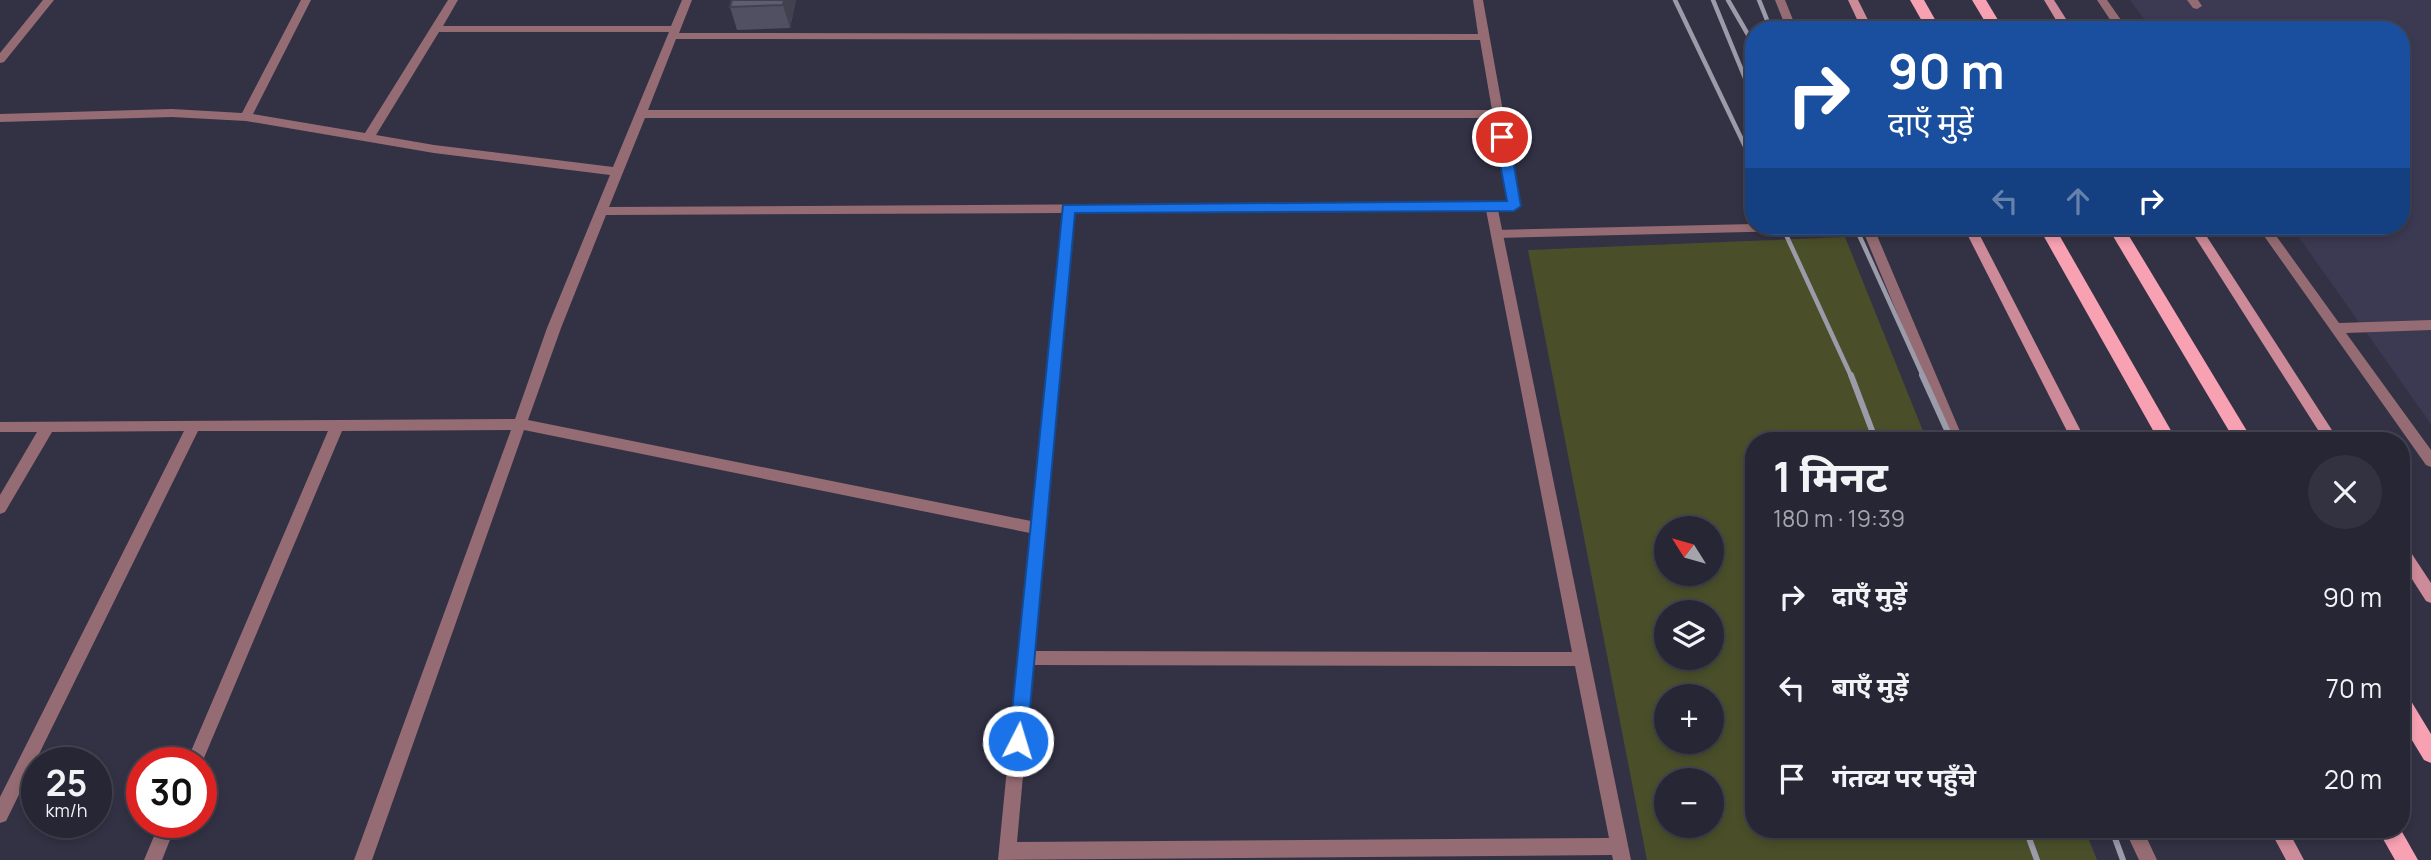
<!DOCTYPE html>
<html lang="hi">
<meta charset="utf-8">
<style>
:root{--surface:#262634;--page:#323240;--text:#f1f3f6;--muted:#a4a5ac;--line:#42434f}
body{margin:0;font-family:Manrope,"Noto Sans Devanagari",sans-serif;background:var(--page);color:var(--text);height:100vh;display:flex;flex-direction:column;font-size:26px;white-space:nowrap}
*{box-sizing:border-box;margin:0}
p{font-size:23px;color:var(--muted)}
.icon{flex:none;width:38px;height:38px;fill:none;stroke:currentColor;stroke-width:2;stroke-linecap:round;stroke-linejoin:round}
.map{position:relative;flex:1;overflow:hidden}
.drawer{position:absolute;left:1745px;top:432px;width:665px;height:406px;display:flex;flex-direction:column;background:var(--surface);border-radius:28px;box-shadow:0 4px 10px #0003,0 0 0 2px var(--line)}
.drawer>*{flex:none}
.hud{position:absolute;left:1745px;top:21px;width:665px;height:214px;border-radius:28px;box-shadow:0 4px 10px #0003,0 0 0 2px var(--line);background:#1a4fa0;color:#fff;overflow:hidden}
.needle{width:46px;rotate:307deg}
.tools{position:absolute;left:1654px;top:516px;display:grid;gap:14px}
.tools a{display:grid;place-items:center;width:70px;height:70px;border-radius:50%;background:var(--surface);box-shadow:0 4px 10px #0003,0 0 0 2px var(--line);font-size:35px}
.speed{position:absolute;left:21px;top:747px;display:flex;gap:14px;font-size:35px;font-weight:700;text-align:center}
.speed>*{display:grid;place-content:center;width:91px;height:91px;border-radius:50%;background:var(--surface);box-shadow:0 4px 10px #0003,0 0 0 2px var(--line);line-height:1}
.speed small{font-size:18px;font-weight:400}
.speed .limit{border:10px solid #d22;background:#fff;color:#111}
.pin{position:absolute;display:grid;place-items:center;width:60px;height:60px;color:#fff;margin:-30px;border:4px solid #fff;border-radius:50%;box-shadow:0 2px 7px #0007}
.me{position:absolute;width:77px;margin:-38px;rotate:5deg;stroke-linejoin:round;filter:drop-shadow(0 0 5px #0008)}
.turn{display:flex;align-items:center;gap:24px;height:147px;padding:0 28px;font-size:32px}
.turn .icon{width:91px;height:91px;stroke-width:2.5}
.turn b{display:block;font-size:49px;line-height:60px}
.lanes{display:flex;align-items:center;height:66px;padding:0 28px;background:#0003;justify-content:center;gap:35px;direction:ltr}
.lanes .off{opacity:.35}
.round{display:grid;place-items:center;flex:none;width:74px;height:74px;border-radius:37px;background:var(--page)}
.head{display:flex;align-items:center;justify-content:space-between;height:119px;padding:0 28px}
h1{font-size:42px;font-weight:700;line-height:52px}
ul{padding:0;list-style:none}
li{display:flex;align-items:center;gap:21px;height:91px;padding:0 28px}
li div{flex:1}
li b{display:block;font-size:26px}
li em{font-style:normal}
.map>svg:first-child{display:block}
</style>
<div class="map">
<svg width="2431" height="860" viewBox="0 0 2431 860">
<rect width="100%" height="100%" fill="#333245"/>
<path fill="#3c3953" d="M2130,0h301v424l-140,-198h110v-196h-249z"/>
<path fill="#4a4f2a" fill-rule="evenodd" d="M1845,237l82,204h-173v389h331l12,30h-450l-119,-610zM1666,528h46v46h-46zM1666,612h46v46h-46zM1666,696h46v46h-46zM1666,780h46v46h-46z"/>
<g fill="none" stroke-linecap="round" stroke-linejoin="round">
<g fill="#966c74" fill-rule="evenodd">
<path d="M2097,0h10l21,30h-11z"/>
<path d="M2187,0h11l4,6 -5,3 -4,-1z"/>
<path d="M1754,224v2h81l-6,4 -332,8 -6,-4 6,-4z"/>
<path d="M2257,226h12l70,97 92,-3v10l-85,3 85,117v17l-5,-2z"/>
</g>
<g fill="#966c74" fill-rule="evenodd">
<path d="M43,0h11l-50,62 -4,1v-10z"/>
<path d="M301,0h10l-58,114 112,19 83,-133h10l-15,26h228l11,-26h10l-13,33 799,1 -5,-34h10l37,206 -6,4h-16l133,650h-18l-1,-5 -614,5 32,-327 -506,-103 -152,430h-18l157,-430 -169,1 -141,334v-2h-15l142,-332h-130l-192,390 -6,2v-26l184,-366 -132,1 -47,80 -5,2v-19l37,-63h-37v-10l515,-3 32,-91 63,-153 -176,-22 -188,-32 -74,-4 -172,5v-8l172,-5 70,4zM439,32h230l-56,135 -179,-22 -58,-10zM676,39l804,1 12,70h-844zM645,118h848l14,84 -898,5zM1486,210l86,442 -538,-1 40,-438zM1062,213l-31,308 -503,-101 33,-92 45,-113zM1033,665l542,1 34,172 -592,4z"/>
<path d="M1775,0h10l12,30h-10z"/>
<path d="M1861,226h12l91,215h-14z"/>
<path d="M160,822h17l-15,38h-18z"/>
<path d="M2125,830h18l14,30h-18z"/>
</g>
<g fill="#cd8a98" fill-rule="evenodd">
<path d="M1848,0h10l15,30h-11z"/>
<path d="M2044,0h10l19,30h-11z"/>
<path d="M1963,226h12l111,215h-14z"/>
<path d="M2188,226h12l139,215h-14z"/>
<path d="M2401,543l5,2 25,38v20l-5,-2 -25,-39z"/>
<path d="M2270,830h18l16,30h-18z"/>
</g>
<g fill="#f7a1b3" fill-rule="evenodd">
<path d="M1910,0h14l17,30h-14z"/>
<path d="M1972,0h14l18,30h-14z"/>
<path d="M2038,226h16l123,215h-18z"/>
<path d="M2107,226h16l130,215h-18z"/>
<path d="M2401,694l7,2 23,38v29l-7,-3 -23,-38z"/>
<path d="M2378,830h23l17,30h-23z"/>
</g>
<g stroke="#9c9baa" stroke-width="4.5">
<path d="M1675,0l79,165"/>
<path d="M1713,0l41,100"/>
<path d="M1728,0l26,45"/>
<path d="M1759,0l12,30"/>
<path d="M1782,226l69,150"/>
<path d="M1855,226l68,150"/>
</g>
<g stroke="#9c9baa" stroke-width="6">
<path d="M1851,375l25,66"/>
<path d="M1922,375l30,66"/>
<path d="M2026,830l11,30"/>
<path d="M2112,830l11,30"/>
</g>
</g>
<path fill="#515062" d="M796,0l-6,28 -53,2 -7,-23z"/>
<path fill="#424150" d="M784,0h12l-6,28 -7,-23z"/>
<path fill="#5e5d72" stroke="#424150" stroke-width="2" d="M732,0h52l-1,5 -53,2z"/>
<path fill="#1a73e8" stroke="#114b97" stroke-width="2" d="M1502,133l7,4 12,69 -7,5 -439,2 -48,528 -2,6 -7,3 -7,-3 -2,-6 54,-536 444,-4 -12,-64z"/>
</svg>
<div class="tools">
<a><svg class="needle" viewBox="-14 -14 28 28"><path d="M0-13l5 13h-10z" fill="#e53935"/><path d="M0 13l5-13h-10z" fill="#a4a5ac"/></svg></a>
<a><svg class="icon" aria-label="layers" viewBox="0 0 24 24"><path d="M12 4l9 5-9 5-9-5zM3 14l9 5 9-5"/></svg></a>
<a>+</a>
<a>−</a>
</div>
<div class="speed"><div>25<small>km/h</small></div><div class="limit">30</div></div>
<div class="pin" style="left:1502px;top:137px;background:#d93025"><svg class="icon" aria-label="arrive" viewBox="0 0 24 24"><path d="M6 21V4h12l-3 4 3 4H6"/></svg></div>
<svg class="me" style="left:1018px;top:741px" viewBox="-20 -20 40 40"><circle r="17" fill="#1a73e8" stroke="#fff" stroke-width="3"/><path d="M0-11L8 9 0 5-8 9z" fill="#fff"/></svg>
<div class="hud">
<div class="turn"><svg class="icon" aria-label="right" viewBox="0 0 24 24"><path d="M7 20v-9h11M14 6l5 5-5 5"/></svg><div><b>90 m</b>दाएँ मुड़ें</div></div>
<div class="lanes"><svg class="icon off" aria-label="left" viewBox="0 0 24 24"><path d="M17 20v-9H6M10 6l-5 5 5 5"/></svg><svg class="icon off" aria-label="ahead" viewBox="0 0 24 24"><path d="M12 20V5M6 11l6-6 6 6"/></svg><svg class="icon" aria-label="right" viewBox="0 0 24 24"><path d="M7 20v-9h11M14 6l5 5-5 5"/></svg></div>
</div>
<section class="drawer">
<div class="head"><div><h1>1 मिनट</h1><p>180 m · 19:39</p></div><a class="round"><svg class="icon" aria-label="close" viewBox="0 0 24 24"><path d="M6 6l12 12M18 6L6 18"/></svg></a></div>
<ul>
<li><svg class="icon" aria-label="right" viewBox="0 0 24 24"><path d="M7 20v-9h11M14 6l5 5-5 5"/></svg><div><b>दाएँ मुड़ें</b></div><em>90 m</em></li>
<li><svg class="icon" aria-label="left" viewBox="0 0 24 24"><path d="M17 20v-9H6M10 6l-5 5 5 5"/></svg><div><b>बाएँ मुड़ें</b></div><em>70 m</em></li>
<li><svg class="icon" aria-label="arrive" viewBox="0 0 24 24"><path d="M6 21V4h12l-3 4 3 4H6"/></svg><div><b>गंतव्य पर पहुँचे</b></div><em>20 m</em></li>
</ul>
</section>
</div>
